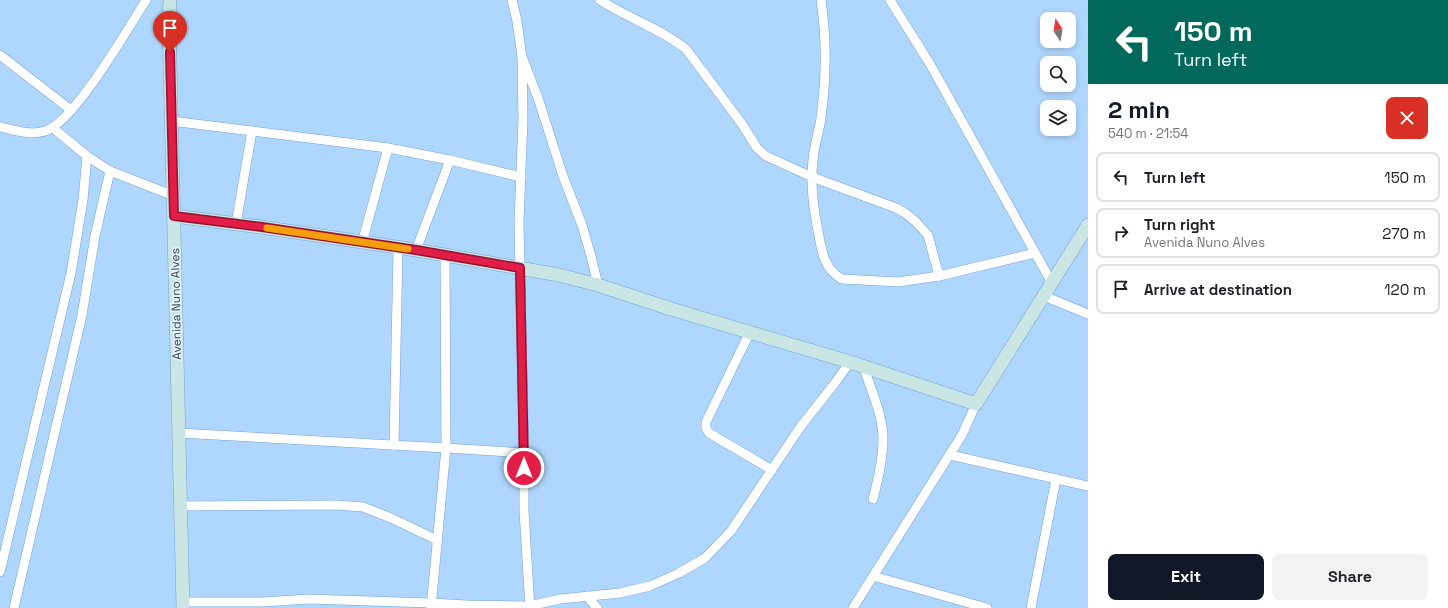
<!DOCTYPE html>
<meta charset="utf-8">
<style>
:root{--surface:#fff;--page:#f2f2f2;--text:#202124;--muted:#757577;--line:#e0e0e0;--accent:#111827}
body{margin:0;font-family:"Space Grotesk",sans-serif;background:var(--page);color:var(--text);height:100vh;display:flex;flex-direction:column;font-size:15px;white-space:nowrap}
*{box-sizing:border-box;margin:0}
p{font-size:13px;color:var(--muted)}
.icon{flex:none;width:22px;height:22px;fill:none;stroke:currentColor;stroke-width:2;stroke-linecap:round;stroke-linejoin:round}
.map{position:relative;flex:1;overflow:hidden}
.drawer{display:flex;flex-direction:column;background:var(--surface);width:360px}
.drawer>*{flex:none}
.top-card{background:#00695c;color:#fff;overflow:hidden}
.needle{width:26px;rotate:348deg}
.buttons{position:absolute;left:1040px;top:12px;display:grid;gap:8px}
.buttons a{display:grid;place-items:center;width:36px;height:36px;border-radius:8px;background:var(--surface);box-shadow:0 2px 6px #0003;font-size:20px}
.pin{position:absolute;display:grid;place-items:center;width:34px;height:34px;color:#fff;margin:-41px -17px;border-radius:50% 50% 50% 0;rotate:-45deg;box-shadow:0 0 4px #0007}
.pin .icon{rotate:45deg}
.me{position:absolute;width:44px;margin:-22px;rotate:0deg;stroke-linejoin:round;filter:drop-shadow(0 0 3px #0008)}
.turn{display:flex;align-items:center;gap:14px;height:84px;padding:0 20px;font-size:18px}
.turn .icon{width:52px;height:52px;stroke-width:2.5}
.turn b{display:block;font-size:28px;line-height:34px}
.round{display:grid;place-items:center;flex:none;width:42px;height:42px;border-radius:8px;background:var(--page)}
.headline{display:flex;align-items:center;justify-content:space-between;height:68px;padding:0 20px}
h1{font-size:24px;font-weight:700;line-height:30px;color:var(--accent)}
.button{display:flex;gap:8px;margin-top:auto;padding:8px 20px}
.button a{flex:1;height:46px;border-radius:8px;background:var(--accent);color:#fff;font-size:16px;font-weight:700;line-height:46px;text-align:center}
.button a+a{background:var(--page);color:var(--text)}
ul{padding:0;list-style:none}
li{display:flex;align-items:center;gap:12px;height:50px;margin:0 8px 6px;padding:0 12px;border:2px solid var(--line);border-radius:8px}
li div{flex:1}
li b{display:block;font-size:15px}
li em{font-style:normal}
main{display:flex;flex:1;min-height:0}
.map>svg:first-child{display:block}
</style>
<main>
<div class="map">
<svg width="1088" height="608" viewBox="0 0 1088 608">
<rect width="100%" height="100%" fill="#afd7fe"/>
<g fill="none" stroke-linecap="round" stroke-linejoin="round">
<defs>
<g id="street">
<path d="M512,0l5,21 5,36 16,41 25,78 19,49 9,31 7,29"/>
<path d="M600,0c27,18 60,28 86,49l56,75 15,24 9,8 11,5 35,16 84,31 9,5 10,8 13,14 11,41"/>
<path d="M821,0c3,22 5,45 4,67 0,17 -2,35 -4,51 -2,14 -7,28 -8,42 -3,26 1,51 6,76 3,17 6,34 23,43l56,3 41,-6 96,-23"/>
<path d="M890,0l40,64 122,219"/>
<path d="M0,55l71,55"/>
<path d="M522,57l1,62 -4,103 5,231v58l6,97"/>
<path d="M171,121l217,27 62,12 71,17"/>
<path d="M0,127c14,3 30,9 45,4 28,-7 84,-104 101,-131"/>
<path d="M53,128l34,28 23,15 64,25"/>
<path d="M236,224l16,-93"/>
<path d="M362,243l26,-95"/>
<path d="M416,250l34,-90"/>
<path d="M1044,296l44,18"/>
<path d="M750,332l-44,90v6l3,5 63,37"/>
<path d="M864,368c7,22 19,47 19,71 0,21 -5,41 -10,60"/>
<path d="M179,433l267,15 78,5"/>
<path d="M394,445l4,-197"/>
<path d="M950,455l138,31"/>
<path d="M180,506l157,-1 26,2 28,11 46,22"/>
<path d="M0,572l71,-299 12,-73 4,-44"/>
<path d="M873,576l114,32"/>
<path d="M587,596l10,12"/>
<path d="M183,602h80l45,-3 123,4 36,2 63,1 30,-7 60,-6 30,-7 29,-13 26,-15 26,-27 70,-105 34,-43 15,-21"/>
<path d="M14,608l68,-293 13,-79 15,-65"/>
<path d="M431,608l15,-160 -1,-192"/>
<path d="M853,608l109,-173 14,-31"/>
<path d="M1031,608l25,-129"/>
</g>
<g id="secondary">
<path d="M170,0l-1,22 14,586"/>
<path d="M174,216l87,11 155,23 143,25 39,10 73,24 179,53 126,42 112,-179"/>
</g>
</defs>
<use href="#street" stroke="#72a2d0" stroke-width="10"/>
<use href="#secondary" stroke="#72a2d0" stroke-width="14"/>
<use href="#street" stroke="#fff" stroke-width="9"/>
<use href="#secondary" stroke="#cae6e4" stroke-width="13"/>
</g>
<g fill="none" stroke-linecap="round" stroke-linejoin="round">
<defs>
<path id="route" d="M170,52l4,164 88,11 154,23 104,18 4,200"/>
</defs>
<use href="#route" stroke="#92132f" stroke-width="10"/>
<use href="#route" stroke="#e11d48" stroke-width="7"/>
<path stroke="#f59e0b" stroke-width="7" d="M267,228l141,21"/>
</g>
<g text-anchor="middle" stroke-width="3" stroke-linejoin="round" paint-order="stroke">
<g font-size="12" fill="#293e51" stroke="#eaf4fe">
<text transform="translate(176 304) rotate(-91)" y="4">Avenida Nuno Alves</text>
</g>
</g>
</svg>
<div class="buttons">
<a><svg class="needle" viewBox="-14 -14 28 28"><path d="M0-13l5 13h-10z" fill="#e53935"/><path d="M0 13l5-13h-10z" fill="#757577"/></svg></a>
<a><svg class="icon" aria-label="search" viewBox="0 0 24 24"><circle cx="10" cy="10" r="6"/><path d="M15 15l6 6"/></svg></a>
<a><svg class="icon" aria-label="layers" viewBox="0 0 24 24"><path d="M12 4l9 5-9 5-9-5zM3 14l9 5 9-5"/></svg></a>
</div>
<div class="pin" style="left:170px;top:52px;background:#d93025"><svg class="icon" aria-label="arrive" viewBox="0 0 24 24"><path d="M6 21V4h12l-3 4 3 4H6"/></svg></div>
<svg class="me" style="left:524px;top:468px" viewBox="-20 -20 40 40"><circle r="17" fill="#e11d48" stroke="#fff" stroke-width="3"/><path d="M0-11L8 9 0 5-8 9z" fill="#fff"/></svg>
</div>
<section class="drawer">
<div class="top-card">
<div class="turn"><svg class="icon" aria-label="left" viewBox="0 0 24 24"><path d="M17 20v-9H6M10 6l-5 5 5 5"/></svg><div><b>150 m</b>Turn left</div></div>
</div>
<div class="headline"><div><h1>2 min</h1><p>540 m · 21:54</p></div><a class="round" style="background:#d93025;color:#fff"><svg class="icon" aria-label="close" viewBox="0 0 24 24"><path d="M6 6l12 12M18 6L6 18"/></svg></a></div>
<ul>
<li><svg class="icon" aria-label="left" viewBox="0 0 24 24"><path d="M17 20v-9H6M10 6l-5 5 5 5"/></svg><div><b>Turn left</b></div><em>150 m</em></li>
<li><svg class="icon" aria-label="right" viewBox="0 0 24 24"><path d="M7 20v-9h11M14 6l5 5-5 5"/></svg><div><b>Turn right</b><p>Avenida Nuno Alves</p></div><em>270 m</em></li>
<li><svg class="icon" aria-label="arrive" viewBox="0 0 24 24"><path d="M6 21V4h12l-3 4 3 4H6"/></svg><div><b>Arrive at destination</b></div><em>120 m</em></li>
</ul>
<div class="button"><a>Exit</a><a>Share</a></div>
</section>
</main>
